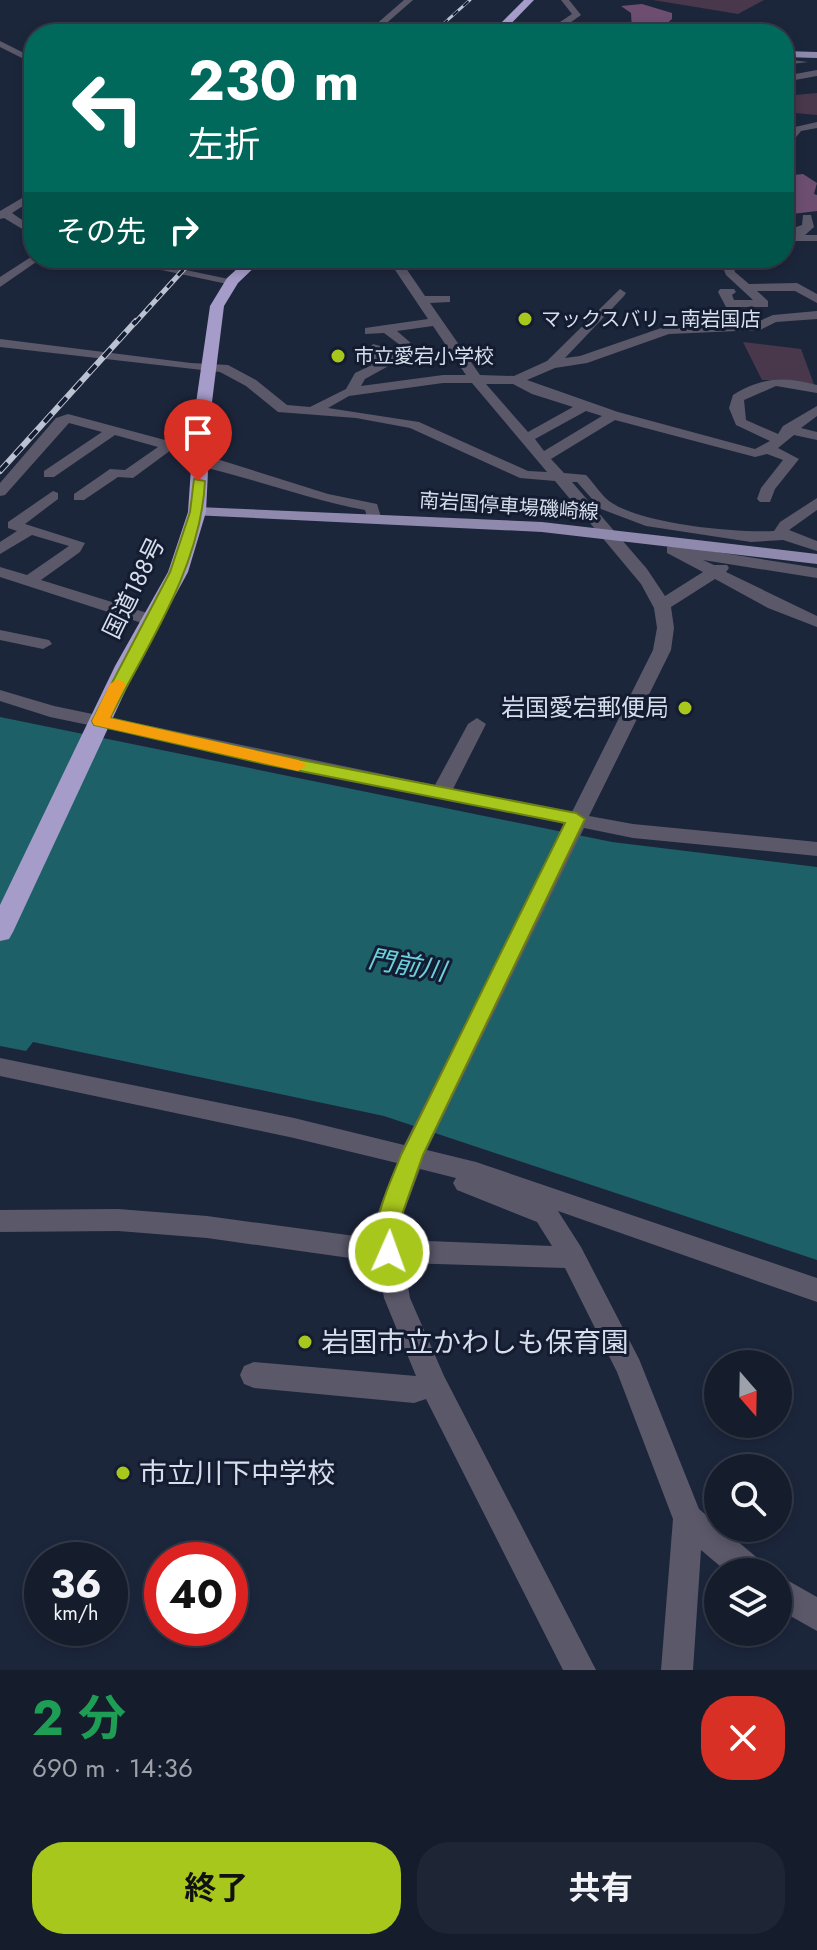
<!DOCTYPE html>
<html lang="ja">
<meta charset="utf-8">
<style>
:root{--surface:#151c2c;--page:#1e2534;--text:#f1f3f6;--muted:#9da1a9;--line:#343a48;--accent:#a8c71d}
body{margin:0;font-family:Jost,"Noto Sans JP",sans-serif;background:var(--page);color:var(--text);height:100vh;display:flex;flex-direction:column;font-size:30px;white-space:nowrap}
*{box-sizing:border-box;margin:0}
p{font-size:26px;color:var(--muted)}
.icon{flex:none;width:44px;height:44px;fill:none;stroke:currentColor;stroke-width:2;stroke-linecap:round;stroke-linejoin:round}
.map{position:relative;height:1670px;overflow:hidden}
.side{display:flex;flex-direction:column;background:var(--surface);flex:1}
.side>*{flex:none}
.top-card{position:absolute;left:24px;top:24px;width:770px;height:244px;border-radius:32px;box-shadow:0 4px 12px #0003,0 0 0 2px var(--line);background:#00695c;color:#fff;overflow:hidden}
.needle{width:52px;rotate:160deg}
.fabs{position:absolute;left:704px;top:1350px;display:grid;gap:16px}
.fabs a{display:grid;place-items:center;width:88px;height:88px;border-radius:50%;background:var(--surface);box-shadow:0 4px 12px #0003,0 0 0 2px var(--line);font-size:40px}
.speed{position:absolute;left:24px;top:1542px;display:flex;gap:16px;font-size:40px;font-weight:700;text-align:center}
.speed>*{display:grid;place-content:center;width:104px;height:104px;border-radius:50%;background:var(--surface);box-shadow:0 4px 12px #0003,0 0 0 2px var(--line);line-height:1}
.speed small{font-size:20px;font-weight:400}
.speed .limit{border:12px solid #d22;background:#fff;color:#111}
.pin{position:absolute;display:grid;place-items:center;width:68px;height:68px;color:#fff;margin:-82px -34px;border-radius:50% 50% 50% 0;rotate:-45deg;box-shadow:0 0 8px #0007}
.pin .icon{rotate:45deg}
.me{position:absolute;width:88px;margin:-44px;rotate:2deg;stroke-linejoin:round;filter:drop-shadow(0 0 6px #0008)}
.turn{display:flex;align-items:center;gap:28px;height:168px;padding:0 32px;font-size:36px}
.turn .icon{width:104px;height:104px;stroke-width:2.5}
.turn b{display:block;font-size:56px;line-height:68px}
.then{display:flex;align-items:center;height:76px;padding:0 32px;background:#0003;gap:16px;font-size:30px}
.round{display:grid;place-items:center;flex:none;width:84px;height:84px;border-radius:32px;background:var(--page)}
.headline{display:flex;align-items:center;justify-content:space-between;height:136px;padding:0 32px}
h1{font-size:48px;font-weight:700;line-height:60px;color:#1e9e55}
.action{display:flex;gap:16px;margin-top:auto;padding:16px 32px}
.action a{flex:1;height:92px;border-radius:32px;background:var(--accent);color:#111;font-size:32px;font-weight:700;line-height:92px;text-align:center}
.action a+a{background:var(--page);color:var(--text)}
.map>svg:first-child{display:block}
</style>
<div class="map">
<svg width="817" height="1670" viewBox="0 0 817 1670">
<rect width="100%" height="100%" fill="#1c263b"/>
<g fill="#49374b">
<path d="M653,0h111l-26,14z"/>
<path d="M817,93v22l-33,-3v-16z"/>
<path d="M743,342l58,7 14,38 -24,-7h-29z"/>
</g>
<g fill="#6d4e71">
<path d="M642,4l30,9v6l-15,13 25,2h-38l-12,-5 -1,-16 -10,-7z"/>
<path d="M803,174l14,9 -3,11 3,1v16l-33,4v-39z"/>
</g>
<path fill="#1d6068" d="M0,717l612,125 205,25v393l-433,-144 -351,-74 -7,9 -26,-5z"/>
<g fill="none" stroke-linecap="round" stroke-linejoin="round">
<g fill="#5b586a" fill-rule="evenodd">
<path d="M404,0h9l-39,34h-9z"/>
<path d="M561,0h8l12,15 -14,10 31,9 -41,-6v-4l15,-10z"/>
<path d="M0,41l34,17v6l-34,-17z"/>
<path d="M784,59l24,3 -24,3z"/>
<path d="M817,70v6l-33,6v-6z"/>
<path d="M817,122v6l-16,3 -17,21v-10l11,-15z"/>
<path d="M34,191v8l-22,14 22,15v8l-30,-18 -4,1v-8z"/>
<path d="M803,215h8l3,12 -9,8h12v6h-33v-6h10l2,-8 6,-2z"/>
<path d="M34,255v3h7l-2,2 -39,27v-10z"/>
<path d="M105,258h24l109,23 -6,4z"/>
<path d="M387,258h12l26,38h25v6l-20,1 50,72 34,1 33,-15 73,-72 6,4 -2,3 -59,62 15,-2 87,-30 90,-4 16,-7 44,-4v8l-41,3 -16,8 -91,4 -82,29 -32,5 -28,12 91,32 137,37 15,-8 -34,-16 -7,-17 4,-13c29,-18 51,-19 84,-10v8l-41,-7 -32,14 2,20 32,14 5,-8 34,-20v10l-16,12 16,4v8l-23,-5 -16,13 21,11 -24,30 -5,13h-10l-3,-3 4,-11 22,-28 -16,-6 -12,3 -140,-37 -64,39 13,14 22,2c8,8 16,22 26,28 32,21 123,30 162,28l6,-9 37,-24v12l-28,20 28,11v10l-34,-11 -32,2 -105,-16 -45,-17 -24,-27h-5l75,87 18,27 38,-24 -36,-19v-6l6,-2 144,23v10l-114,-18 11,5h13l2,3 -3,4 91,44v11l-49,-19 -53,-29 -44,28 3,21 -3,22 -82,166 44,8 184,18v14l-184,-18 -49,-10 -157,322 49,12 341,116v24l-259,-91 23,36 58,112 60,150 62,52 4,11h-38l-26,-22 -8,120h-32l12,-151 -56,-147 -52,-104 -161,-5 6,35 34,78 152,294h-33l-137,-271 -12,4 -160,-15 -10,-4 -4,-9 4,-9 10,-4 162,14 -32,-78 -6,-36 -171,-24 -89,-7 -118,1v-22l118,-1 89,7 170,23 1,-27 19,-49 -103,-25 -294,-62v-18l294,60 110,27 162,-321 -516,-107 -50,-16v-11l54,16 381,79 33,-61 9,-6 9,6 -33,65 119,23 81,-162 4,-22 -3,-20 -13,-24 -86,-103 -35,-3 -110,-50 -54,-10 -78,-6 -32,-26 -26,-14 -220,-25v-8l191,24 37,2 28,15 31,25 23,2 36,-18 9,-16 17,-8 -12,-5 13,-16 11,3 -8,11 8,1 16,-8v-6l-16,-12 -19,1v-6l63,-9zM433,326l33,49h-23l-82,11 4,-7 47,-26v-9l-15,-13zM443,383h29l75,89 -19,-1 -109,-49 -91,-14 21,-12zM486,384h27l19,10 41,13 -45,25zM586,411l16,5 -58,35 -9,-12zM420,1169l36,9 -3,5 4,7 80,32 15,24 -149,-6 1,-28z"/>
<path d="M719,258h12l4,14 14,12 48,-1 20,11v9l-22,-12h-38l11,10v6h-42l-8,-15 2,-3h14l2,3 -4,3 2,5h19l-27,-25z"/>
<path d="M68,414l138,37 2,3 -5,4 17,2 108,34 49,10 4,13 -3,3h-10l-3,-10c-58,-11 -113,-32 -170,-45l-2,-3 6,-4 -28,-8 -38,28 -15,-1 -34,23h-10v-6l36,-25 15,1 33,-23 -43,-12 -61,42h-10v-6l58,-39 -33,-9 -64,72 -5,1v-13l56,-65z"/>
<path d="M53,491l5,2v6l-33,25 60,19 -5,9 -39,28 116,36v8h-12l-145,-47v-10l27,8 42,-29 -37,-11 -32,19v-12l17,-11 -9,-3v-6z"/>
<path d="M0,630l49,10 3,4 -9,5 -43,-9z"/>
<path d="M778,1575l39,22v34l-39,-22z"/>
</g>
<g fill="#9089ae" fill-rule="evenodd">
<path d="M784,51l33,1v6l-33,-1z"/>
<path d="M197,507l345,15 275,32v10l-275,-32 -350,-17v-6z"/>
</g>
<g fill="#a59cc9" fill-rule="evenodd">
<path d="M524,0h10l-33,34h-11z"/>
<path d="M249,258h15l-26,25 -14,23 -13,104 -5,102 -18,60 -51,94 -124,266 -4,7 -9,2v-36l115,-239 53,-94 20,-60 7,-102 15,-104 17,-28z"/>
</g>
<defs>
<path id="rail-far2" d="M432,34l38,-34"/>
<path id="rail-far1" d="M135,323l59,-65"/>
<path id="rail" d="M0,471l136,-150"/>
</defs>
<use href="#rail-far2" stroke="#bbc3d2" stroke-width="3"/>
<use href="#rail-far1" stroke="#bbc3d2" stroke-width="5"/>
<use href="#rail" stroke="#bbc3d2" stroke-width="6"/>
<use href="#rail-far2" stroke="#131c31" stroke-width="2" stroke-dasharray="7" stroke-linecap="butt"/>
<use href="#rail-far1" stroke="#131c31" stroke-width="3" stroke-dasharray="8" stroke-linecap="butt"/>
<use href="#rail" stroke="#131c31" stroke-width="4" stroke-dasharray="11" stroke-linecap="butt"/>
</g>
<path fill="#a8c71d" stroke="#6d8113" stroke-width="2" d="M194,479l11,2c-4,86 -57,163 -95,237l155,35 311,60 9,6 -162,336 -20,57 -5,47 -9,3 -8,-3c-15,-31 9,-74 20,-104l164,-332 -300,-59 -171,-39 -2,-4 78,-149 20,-60z"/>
<path fill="#f59e0b" d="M118,679l8,5 -16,34 188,42 9,5 -9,6 -204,-46 -2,-4 18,-37z"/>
<g fill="#a8c71d" stroke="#131c31" stroke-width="3">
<circle cx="525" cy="319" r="8"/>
<circle cx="338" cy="356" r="8"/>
<circle cx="685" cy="708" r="8"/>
<circle cx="305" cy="1342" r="8"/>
<circle cx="123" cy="1473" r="8"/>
</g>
<g text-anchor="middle" stroke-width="6" stroke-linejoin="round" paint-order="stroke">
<g font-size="20" fill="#d6ddeb" stroke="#131c31" text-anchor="start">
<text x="541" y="326">マックスバリュ南岩国店</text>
<text x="354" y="363">市立愛宕小学校</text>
</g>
<g font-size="20" fill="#d6ddeb" stroke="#131c31">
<text transform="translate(509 506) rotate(4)" y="7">南岩国停車場磯崎線</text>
</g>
<g font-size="24" fill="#d6ddeb" stroke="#131c31">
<text transform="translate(134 588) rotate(-64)" y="8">国道188号</text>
</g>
<g font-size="24" fill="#d6ddeb" stroke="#131c31" text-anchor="end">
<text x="669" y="716">岩国愛宕郵便局</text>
</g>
<g font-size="26" font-style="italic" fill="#6cd1de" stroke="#131c31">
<text transform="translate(407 965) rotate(10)" y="9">門前川</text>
</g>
<g font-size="28" fill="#d6ddeb" stroke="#131c31" text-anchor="start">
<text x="321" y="1352">岩国市立かわしも保育園</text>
<text x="139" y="1483">市立川下中学校</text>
</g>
</g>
</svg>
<div class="fabs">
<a><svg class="needle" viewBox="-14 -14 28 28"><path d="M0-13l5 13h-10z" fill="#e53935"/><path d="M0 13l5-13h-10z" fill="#9da1a9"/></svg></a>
<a><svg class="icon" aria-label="search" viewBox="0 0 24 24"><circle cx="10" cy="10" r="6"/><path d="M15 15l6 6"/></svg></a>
<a><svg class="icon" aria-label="layers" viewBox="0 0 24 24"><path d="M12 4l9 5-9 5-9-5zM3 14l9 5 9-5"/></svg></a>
</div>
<div class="speed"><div>36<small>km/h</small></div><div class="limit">40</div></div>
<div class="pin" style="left:198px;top:481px;background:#d93025"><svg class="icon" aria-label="arrive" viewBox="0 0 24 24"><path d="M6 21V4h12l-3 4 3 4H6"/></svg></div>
<svg class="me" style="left:389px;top:1252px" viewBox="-20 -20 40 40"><circle r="17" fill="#a8c71d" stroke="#fff" stroke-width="3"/><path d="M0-11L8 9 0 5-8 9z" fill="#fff"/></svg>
<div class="top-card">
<div class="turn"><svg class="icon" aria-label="left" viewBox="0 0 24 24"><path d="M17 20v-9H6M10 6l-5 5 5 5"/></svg><div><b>230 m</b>左折</div></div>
<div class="then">その先<svg class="icon" aria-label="right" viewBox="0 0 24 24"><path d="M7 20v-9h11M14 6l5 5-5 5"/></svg></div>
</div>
</div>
<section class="side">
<div class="headline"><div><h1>2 分</h1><p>690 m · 14:36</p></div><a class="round" style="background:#d93025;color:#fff"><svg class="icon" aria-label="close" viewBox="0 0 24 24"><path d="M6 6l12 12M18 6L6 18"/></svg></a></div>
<div class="action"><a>終了</a><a>共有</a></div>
</section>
